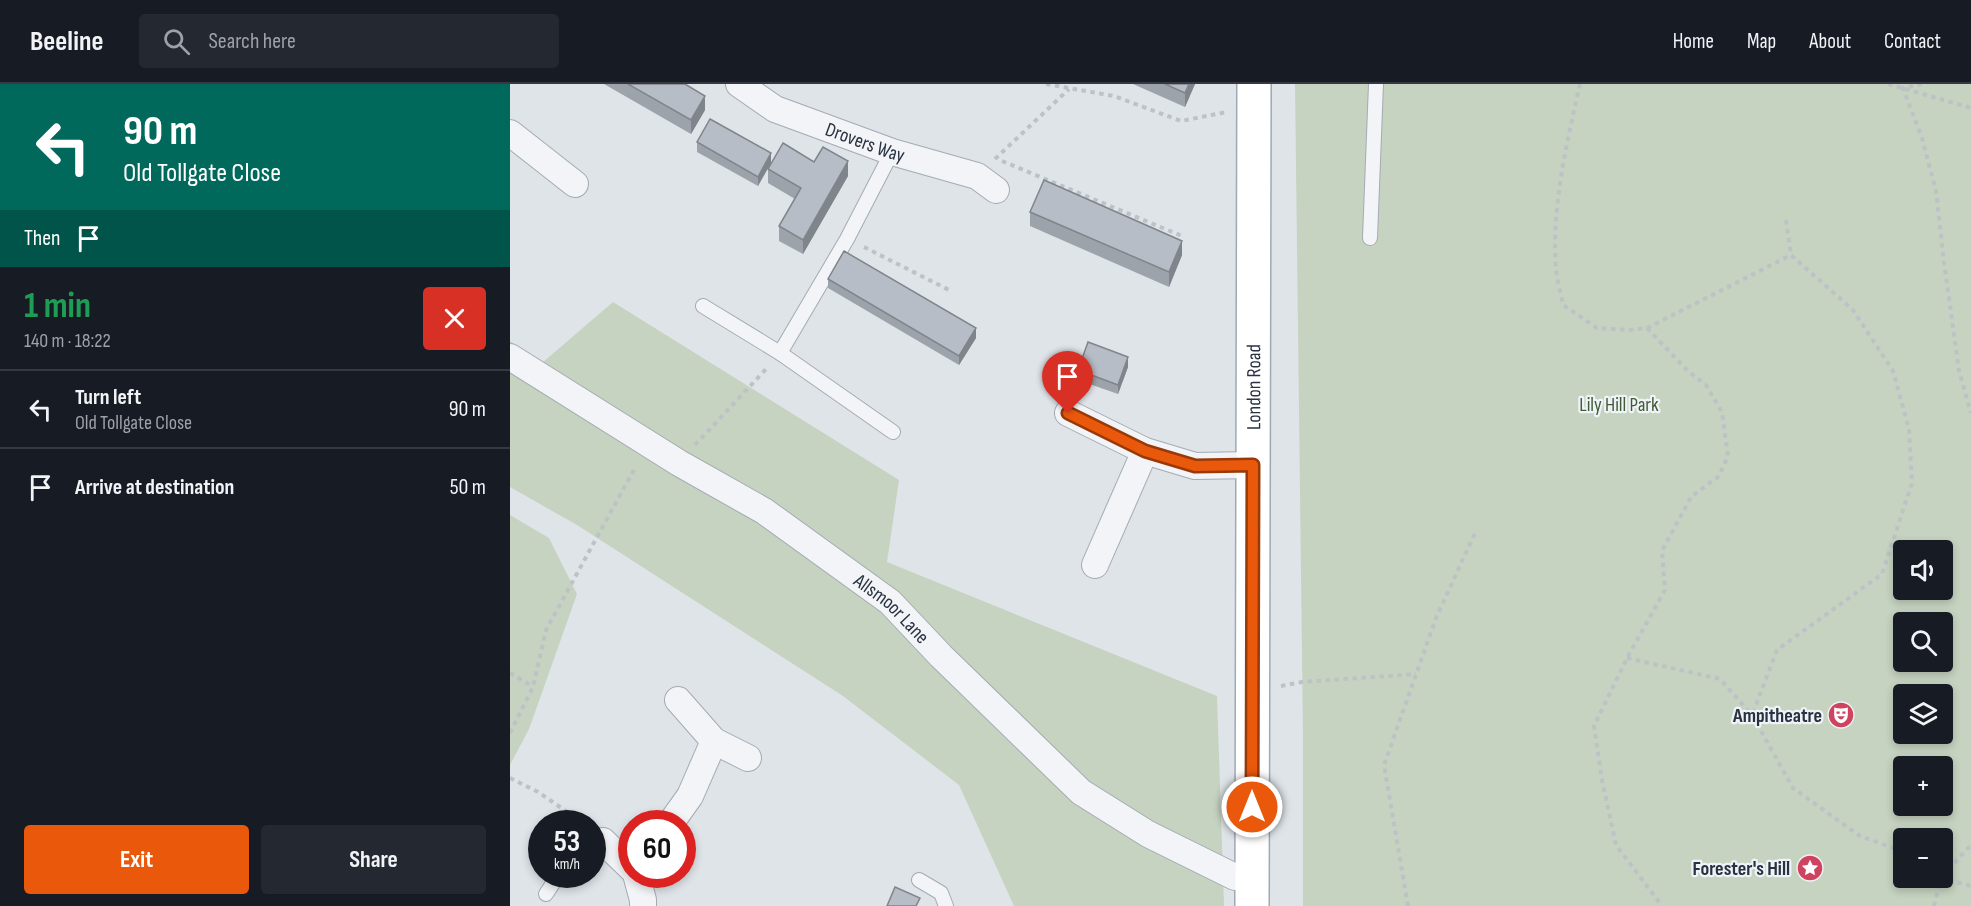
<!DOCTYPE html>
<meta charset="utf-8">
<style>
:root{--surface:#171b24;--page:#242831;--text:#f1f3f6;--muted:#9ea1a6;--line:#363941;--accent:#ea580c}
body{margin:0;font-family:"Sofia Sans Condensed",sans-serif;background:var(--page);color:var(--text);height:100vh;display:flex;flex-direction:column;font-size:22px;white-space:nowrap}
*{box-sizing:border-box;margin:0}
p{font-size:20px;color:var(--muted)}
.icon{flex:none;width:33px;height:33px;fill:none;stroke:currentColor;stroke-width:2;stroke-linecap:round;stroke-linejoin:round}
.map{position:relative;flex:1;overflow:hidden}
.sheet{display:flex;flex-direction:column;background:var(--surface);width:510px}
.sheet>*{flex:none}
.banner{background:#00695c;color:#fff;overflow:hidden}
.controls{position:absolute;left:1383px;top:456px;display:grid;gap:12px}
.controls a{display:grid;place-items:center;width:60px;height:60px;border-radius:6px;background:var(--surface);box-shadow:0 3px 9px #0003;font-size:30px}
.speed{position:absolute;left:18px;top:726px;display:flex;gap:12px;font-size:30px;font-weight:700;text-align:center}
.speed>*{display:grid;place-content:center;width:78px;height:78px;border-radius:50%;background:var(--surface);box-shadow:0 3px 9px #0003;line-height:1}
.speed small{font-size:15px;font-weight:400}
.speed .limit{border:9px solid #d22;background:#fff;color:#111}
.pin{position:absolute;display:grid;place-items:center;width:51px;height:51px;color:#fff;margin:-62px -26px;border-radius:50% 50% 50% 0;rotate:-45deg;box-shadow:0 0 6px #0007}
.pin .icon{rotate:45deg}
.me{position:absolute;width:66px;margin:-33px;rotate:0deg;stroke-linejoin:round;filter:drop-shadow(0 0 4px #0008)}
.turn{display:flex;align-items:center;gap:21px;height:126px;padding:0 24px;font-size:27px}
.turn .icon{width:78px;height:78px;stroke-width:2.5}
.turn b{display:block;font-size:42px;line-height:51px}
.then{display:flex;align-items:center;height:57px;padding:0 24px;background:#0003;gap:12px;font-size:22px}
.round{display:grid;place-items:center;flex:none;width:63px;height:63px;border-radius:6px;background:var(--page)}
.headline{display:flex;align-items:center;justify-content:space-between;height:102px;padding:0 24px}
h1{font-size:36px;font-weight:700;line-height:45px;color:#1e9e55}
.primary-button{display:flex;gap:12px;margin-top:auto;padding:12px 24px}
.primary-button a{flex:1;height:69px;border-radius:6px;background:var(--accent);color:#fff;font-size:24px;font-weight:700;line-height:69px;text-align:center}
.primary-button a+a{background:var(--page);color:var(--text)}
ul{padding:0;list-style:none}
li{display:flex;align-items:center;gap:18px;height:78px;padding:0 24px;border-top:2px solid var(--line)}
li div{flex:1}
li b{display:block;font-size:22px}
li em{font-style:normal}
header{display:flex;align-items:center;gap:36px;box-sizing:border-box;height:84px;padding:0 30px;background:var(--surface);border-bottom:2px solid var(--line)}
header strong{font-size:28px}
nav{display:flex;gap:33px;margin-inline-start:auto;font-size:21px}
.search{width:420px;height:54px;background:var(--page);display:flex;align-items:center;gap:15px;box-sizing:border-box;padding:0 21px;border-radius:6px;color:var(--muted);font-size:22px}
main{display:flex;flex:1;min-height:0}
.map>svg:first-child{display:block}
</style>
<header>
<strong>Beeline</strong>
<div class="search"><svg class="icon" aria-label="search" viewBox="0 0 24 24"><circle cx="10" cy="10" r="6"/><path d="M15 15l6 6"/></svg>Search here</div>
<nav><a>Home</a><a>Map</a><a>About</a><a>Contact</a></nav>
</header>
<main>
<section class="sheet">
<div class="banner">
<div class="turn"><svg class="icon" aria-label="left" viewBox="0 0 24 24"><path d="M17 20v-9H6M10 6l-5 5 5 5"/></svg><div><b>90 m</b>Old Tollgate Close</div></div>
<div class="then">Then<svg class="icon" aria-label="arrive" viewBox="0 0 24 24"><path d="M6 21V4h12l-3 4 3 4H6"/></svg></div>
</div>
<div class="headline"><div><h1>1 min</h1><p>140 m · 18:22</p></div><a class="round" style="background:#d93025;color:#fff"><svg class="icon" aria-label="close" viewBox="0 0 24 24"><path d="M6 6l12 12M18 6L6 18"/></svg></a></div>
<ul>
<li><svg class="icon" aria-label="left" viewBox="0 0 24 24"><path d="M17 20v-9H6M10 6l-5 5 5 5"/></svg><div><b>Turn left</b><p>Old Tollgate Close</p></div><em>90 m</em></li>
<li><svg class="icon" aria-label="arrive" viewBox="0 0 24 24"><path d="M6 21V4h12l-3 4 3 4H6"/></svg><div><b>Arrive at destination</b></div><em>50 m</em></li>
</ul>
<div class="primary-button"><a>Exit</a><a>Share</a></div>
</section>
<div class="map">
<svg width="1461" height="822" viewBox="0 0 1461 822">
<rect width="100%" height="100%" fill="#dfe4e9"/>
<g fill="#c6d3c0" fill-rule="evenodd">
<path d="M785,0h676v822h-668v-170zM1394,466h38v40h-38zM1394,538h38v40h-38zM1394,610h38v40h-38zM1394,682h38v40h-38zM1394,754h38v40h-38z"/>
<path d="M103,218l286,178 -12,82 330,134 7,210h-210l-55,-121 -116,-89 -266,-171 -67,-38v-146l32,22z"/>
<path d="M0,431l39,23 28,56 -48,135 -19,36z"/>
</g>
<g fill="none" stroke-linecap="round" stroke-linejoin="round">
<defs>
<g id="lane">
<path d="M860,154l6,-154"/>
<path d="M193,222l77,47 113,79"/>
<path d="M270,269l67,-114 45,-87"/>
<path d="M409,796l22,13 5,13"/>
<path d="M36,810l13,-20"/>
</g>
<g id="street">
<path id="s1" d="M229,0l36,25 117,43 85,24 19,14"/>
<path d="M0,49l65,51"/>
<path id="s2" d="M0,273l169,106 85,48 126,91 51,54 140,136 67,42 87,43"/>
<path d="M558,329l77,38 50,15 58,-1"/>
<path d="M585,481l50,-114"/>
<path d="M168,616l36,41 34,17"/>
<path d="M160,740l20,-28 24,-55"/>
<path d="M93,757l29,28"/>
<path d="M126,790l7,26v6"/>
</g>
<g id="primary">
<path id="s3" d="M742,822l2,-822"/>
</g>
</defs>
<use href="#lane" stroke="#a4abb3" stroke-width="16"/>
<use href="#street" stroke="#a4abb3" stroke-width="28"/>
<use href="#primary" stroke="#9fa8b5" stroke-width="36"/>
<g stroke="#bdc2c7" stroke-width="4" stroke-dasharray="4.5 4.5" stroke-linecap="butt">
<path d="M536,0l68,12 67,25 46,-9"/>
<path d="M1070,0c-13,57 -29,126 -24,185 1,12 5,24 7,36l34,23 32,2 18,-2 144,-73 62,55 40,61 16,58 3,54 -30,91 -105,76 -25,65"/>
<path d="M1378,0l83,24"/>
<path d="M1412,0l-19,4 19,50 14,53 8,71 15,109 12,42"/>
<path d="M485,75l74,-70"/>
<path d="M492,77l180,75"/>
<path d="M1276,136l5,35"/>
<path d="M354,163l87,44"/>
<path d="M1137,244l42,44 17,13 16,27 6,44 -9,20 -28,21 -29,54 3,39 -38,68 -33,68 8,54 14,65 46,61"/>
<path d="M185,361l73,-78"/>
<path d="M1117,574l93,21 32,36 41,73 67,48 44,16"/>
<path d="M0,589l22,13"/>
<path d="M771,602l21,-4 114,-8"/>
<path d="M0,649l23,-46 13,-57 90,-164"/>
<path d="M0,694l28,14 47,32"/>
<path d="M1432,792l29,-31"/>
<path d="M1430,794l31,8"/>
<path d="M898,822l-24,-141 52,-147 39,-85"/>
<path d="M1424,822l7,-28"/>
</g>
<use href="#lane" stroke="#f2f4f7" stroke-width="14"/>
<use href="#street" stroke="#f2f4f7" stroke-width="26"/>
<use href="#primary" stroke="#fff" stroke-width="33"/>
</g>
<g fill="#9da3aa">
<path d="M94,0h81l20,26 -14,24z"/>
<path d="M623,0h62l-10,23z"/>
<path d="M187,58l74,11 -13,33 -61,-34z"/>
<path d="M304,78l34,14 -45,78 -24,-13v-15l16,-27 -27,-16v-14z"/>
<path d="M520,128l152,43 -13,32 -139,-61z"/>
<path d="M318,195l148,59 -17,27 -131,-77z"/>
<path d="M618,283l-10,27 -40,-14v-10z"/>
</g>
<g fill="#80848b">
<path d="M679,0h6l-10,23v-14z"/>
<path d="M195,12v14l-14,24v-14z"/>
<path d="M261,69v10l-13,23v-9z"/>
<path d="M338,77v15l-45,78v-14z"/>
<path d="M672,157v14l-13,32v-15z"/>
<path d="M466,244v10l-17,27v-9z"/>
<path d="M618,273v10l-10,27v-9z"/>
</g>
<g fill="#b7bdc6" stroke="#80848b" stroke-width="1.5">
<path d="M118,0h57l20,12 -14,24z"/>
<path d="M655,0h24l-4,9z"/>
<path d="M200,35l61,34 -13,24 -61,-35z"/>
<path d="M273,59l31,19 9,-15 25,14 -45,79 -24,-14 22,-38 -33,-19z"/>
<path d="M534,96l138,61 -13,31 -139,-60z"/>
<path d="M334,167l132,77 -17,28 -131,-77z"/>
<path d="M578,258l40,15 -10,28 -40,-15z"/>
<path d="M385,803l25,11 -4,8h-29z"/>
</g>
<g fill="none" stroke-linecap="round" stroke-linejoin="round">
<defs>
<path id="route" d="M558,329l77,38 50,15 58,-1 -1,342"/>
</defs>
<use href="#route" stroke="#983908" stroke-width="15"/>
<use href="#route" stroke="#ea580c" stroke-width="10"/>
</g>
<defs>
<symbol id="theatre-disc" viewBox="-11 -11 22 22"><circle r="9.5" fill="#cf435f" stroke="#eff2f6"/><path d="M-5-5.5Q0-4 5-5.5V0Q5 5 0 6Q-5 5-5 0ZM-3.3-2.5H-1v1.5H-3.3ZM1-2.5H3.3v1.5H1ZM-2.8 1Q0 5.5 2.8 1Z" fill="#fff"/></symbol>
<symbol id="sight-disc" viewBox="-11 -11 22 22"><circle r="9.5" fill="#cf435f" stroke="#eff2f6"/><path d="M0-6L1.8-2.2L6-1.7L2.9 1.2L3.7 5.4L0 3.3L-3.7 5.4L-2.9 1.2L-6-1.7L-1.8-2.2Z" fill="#fff"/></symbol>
</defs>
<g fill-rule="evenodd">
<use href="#theatre-disc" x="1316" y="616" width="30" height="30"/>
<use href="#sight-disc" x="1285" y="769" width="30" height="30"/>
</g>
<g text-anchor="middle" stroke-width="4.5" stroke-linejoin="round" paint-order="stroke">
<g font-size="20" fill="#283240" stroke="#eff2f6">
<text dy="7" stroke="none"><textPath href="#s1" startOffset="140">Drovers Way</textPath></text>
<text dy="7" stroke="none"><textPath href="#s3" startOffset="519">London Road</textPath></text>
<text dy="7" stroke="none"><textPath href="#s2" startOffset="458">Allsmoor Lane</textPath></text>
</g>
<g font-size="20" fill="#3f5c35" stroke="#eff2f6">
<text x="1109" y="327">Lily Hill Park</text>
</g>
<g font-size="20" font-weight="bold" fill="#283240" stroke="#eff2f6" text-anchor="end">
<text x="1312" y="638">Ampitheatre</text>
<text x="1280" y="791">Forester's Hill</text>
</g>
</g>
</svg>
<div class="controls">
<a><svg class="icon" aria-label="sound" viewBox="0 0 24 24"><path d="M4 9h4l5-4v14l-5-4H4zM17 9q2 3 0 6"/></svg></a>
<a><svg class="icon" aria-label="search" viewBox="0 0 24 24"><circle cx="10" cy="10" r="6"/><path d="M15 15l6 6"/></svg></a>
<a><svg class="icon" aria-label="layers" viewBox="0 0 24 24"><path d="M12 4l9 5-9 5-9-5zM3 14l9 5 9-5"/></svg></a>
<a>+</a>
<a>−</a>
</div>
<div class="speed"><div>53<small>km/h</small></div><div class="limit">60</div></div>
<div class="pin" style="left:558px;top:329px;background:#d93025"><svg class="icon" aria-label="arrive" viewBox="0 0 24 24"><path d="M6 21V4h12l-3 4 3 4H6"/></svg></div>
<svg class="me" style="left:742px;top:723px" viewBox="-20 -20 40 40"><circle r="17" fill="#ea580c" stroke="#fff" stroke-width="3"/><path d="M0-11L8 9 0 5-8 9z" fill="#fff"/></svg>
</div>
</main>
